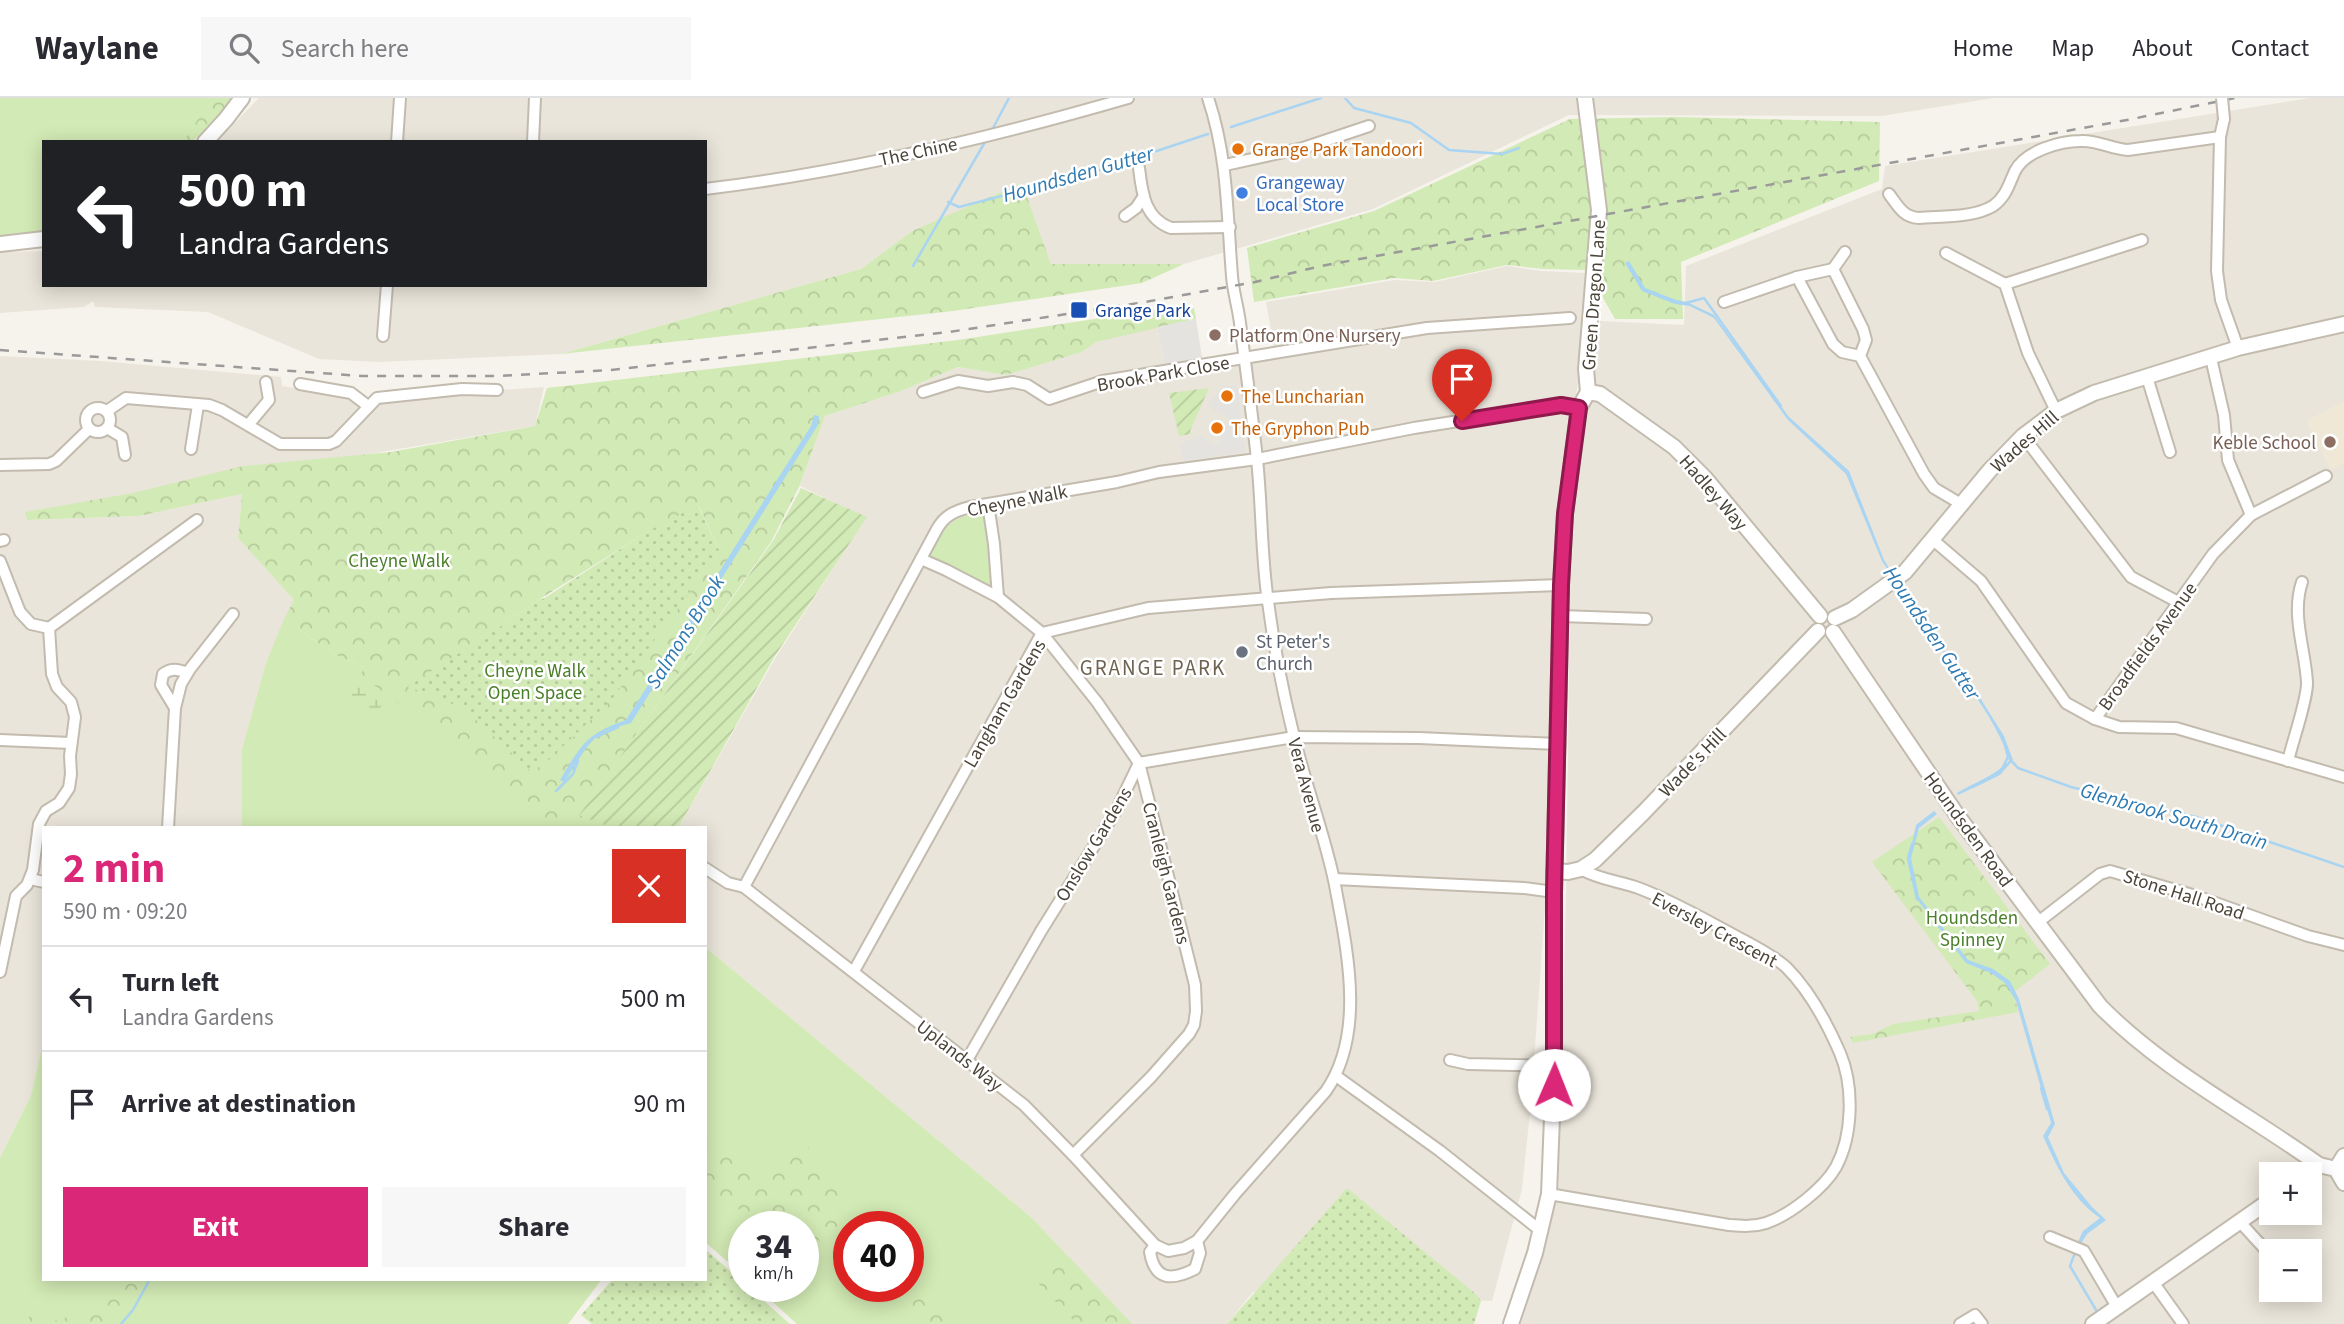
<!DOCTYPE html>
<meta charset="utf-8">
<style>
:root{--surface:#fff;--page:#f7f7f7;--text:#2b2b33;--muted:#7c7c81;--line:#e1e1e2;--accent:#db2777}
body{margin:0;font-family:"Source Sans 3",sans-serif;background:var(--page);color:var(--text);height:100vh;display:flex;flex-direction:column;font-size:26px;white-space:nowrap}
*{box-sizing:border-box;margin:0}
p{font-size:23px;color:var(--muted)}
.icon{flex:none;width:38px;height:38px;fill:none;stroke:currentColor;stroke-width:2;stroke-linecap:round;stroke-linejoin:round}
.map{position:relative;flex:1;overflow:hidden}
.drawer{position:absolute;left:42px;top:728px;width:665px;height:455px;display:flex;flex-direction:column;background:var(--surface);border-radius:0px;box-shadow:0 4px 18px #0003}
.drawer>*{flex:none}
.hud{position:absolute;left:42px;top:42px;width:665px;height:147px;border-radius:0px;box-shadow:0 4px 18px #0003;background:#202124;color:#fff;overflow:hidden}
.controls{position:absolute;left:2259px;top:1064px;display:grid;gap:14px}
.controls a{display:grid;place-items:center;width:63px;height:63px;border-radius:0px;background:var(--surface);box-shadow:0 4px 18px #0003;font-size:35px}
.speed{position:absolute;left:728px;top:1113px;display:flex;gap:14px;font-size:35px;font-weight:700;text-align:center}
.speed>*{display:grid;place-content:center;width:91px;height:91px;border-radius:50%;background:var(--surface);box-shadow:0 4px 18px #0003;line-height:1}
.speed small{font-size:18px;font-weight:400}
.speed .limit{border:10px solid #d22;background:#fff;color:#111}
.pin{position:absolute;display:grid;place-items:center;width:60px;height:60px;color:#fff;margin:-72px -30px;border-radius:50% 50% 50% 0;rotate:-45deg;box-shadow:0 0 7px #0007}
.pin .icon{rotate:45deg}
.me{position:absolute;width:77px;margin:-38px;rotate:1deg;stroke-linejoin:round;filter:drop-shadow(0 0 5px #0008)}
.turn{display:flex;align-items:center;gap:24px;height:147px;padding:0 21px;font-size:32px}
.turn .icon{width:91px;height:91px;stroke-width:2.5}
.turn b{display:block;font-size:49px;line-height:60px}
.round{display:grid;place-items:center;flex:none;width:74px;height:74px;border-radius:0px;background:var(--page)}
.summary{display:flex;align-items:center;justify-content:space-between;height:119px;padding:0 21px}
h1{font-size:42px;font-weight:700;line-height:52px;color:var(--accent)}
.button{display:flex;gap:14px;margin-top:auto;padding:14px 21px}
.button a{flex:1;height:80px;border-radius:0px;background:var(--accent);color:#fff;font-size:28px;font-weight:700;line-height:80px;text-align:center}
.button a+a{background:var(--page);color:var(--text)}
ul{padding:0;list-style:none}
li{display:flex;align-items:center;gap:21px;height:105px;padding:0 21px;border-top:2px solid var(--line)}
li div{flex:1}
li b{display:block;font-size:26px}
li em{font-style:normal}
header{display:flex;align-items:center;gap:42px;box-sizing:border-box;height:98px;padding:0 35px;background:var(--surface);border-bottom:2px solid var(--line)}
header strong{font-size:33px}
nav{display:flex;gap:38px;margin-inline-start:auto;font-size:24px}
.search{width:490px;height:63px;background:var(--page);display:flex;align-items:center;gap:18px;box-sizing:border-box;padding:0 24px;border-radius:0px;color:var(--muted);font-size:26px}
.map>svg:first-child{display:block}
</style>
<header>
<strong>Waylane</strong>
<div class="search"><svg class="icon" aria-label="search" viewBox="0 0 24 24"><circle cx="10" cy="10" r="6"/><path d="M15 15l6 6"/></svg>Search here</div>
<nav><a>Home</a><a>Map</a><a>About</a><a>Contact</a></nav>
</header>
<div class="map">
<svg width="2344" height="1226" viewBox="0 0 2344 1226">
<defs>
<pattern id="forest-crowns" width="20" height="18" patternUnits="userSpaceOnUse" patternTransform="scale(1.75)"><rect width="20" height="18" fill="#d2eab5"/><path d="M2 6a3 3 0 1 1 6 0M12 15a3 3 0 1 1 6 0" fill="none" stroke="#b6ca9c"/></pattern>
<pattern id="wetland-marsh" width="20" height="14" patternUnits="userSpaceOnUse" patternTransform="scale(1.75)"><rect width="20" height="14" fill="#d2eab5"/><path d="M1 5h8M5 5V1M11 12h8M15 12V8" fill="none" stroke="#b6ca9c"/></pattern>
<pattern id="park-dots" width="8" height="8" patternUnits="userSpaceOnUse" patternTransform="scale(1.75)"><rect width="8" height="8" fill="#d2eab5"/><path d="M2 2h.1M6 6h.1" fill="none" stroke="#b6ca9c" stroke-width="1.8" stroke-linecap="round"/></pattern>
<pattern id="garden-furrows" width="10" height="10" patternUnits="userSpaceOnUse" patternTransform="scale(1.75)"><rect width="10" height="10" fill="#d2eab5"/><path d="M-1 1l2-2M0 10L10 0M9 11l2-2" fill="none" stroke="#b6ca9c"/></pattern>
</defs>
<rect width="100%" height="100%" fill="#f6f3ec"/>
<g fill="#eae5da" fill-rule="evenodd">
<path d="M259,0h1735l-112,18 -313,-1 -196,94 -189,55h-133l-29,-80 -110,47 -51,38 -300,85 -183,8 -59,-3 -111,-47 -113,-5 -2,-6 -9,6 -84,6v-61l44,-1v34h661v-143h-489z"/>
<path d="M2310,0h34v1226h-823l29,-98 8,-34 8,-294 4,-305 5,-89 25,-183 84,4 2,-59 196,-77 3,-23zM2272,1076h38v39h-38zM2272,1153h38v39h-38z"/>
<path d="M1507,168l35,5 43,2 -6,106 -14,70 -11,123 -6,294 -17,237 -9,86 -30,112 -239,-9 -26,32h-95l-100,-106 -327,-271v-119h-27l98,-171 90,-139 -66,-32 25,-70 76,-25 57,-24 48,8 76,-23 14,-10 61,-15 10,48 58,-6 51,-11 -10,-56 128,-22 41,2z"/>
<path d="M0,258l100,5 181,16 1,9 96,16 79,-9 87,-6 -9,39 -509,86 1,8 112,-4 103,-22 -4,44 56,62 -28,63 -24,86v79h-198v212l-13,55 -31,63z"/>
</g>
<path fill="#efe8d6" d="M2344,303v62l-13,7 -25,-49z"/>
<g fill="#d2eab5" fill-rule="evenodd">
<path d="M0,0h231l-9,14 -30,30h-148v90l-44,5z"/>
<path d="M984,413l8,67 -2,8 -6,2 -55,-31c17,-33 18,-37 55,-46z"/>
<path d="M772,442l-192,274 32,14h-370v-79l24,-86 18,-44 48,34 75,34 133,-88z"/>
<path d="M705,849l327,271 100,106h-335l-42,-38h48v-59h-59v49l-39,-34zM849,1129h59v59h-59z"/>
<path d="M44,941v240h558l-34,45h-568v-166l31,-63z"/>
</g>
<g fill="url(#forest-crowns)" fill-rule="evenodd">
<path d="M212,0h19l-9,14 -30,30h-9z"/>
<path d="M1675,19l205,5 -1,59 -198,81 2,57h-68l-28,-49 -44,-1 -36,-4 -74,16 -39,-3 -140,24 -7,-54 127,-37 196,-92z"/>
<path d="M1022,85l29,81h133l-42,19 -189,28 -392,43 300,-85 51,-38z"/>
<path d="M1194,210l2,11 -100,23 -14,10 -76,23 -48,-8 -57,24 -76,25 -25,69 -28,55 -192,274 19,14h-53l-57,-59 -114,-83 -16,-10 6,-8 -33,-15 -48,-34 10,-19 -56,-62 4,-44 -103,22 -112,4 -2,-8 108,-19 110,-27 148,-14 144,-26 12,-38 411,-48 195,-30zM699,408l20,44c-56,78 -107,166 -188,221l-53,-50 -38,-25 -32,-9 132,-88 102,-64z"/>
<path d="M1939,719l111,147 -36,28 4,20 -165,31 -3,-6 22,-3 21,-10 86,-13 -2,-10 -105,-139z"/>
<path d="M705,1043l6,7 24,7 12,15 25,4c11,-11 16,-26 31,-32l36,36 4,34 8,15h-2v37l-31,-24 -15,-6v-7c-13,0 -28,1 -40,-4 -14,-6 -46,-28 -58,-39z"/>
<path d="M1041,1160l17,10 12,-10 62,66h-55l-47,-49 3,-11z"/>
<path d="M113,1181h37l-35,45h-95l11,-8 29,5 33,-20z"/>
<path d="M908,1182l40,44h-36l-33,-38h29z"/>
</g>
<path fill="url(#wetland-marsh)" d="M358,579l32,22 -15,13h-6l-6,-8 -9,1 1,-8 -6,-3 -2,-7z"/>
<g fill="url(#park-dots)">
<path d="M698,407l21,45 -107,149 -61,59 -19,14 -54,-51 -38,-25 -33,-9 235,-152z"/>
<path d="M1347,1090l130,107 4,6 -7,23h-247z"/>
<path d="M705,1151l39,34v3h3l43,38h-198l-11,-9 32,-36h92z"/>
</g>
<g fill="url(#garden-furrows)">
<path d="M1209,290l-19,43 1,3 -12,2 -10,-43z"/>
<path d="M801,390l66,29 -92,139 -97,172h-66l-33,-13 195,-276z"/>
</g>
<g fill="#e5e3e0">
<path d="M1196,221l7,45 -37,6 -9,-43z"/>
<path d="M1237,287l8,67 -61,9 -5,-17 20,-8 18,9 13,-26 -23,-13 17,-20z"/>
</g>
<g fill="#a9d4f2">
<path d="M1629,163l16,27 31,12 11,2 27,13 75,102 60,54 35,89 7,11 -2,1 -7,-11 -36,-87 -58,-54 -74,-102 -24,-12 -15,-2 -33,-13 -17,-28z"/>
<path d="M814,317l5,1 -1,9 -187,298c-9,3 -20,5 -28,9 -16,9 -28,35 -39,50l-4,-2c22,-36 26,-46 66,-60l185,-294z"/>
<path d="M1902,492l18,29 57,74 27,43 9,24 -13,15 -42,20 -1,-2c18,-11 38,-17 53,-33 -24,-64 -75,-112 -111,-169z"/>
<path d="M1934,713l3,3 -18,14 -8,30 8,39 49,63 25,9 17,12 9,18 36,125 -7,13 16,36 28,34 14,13 -19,14 -7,11 -3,-1 6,-13 17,-13c-29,-20 -43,-51 -57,-82l8,-13 -35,-122 -11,-18 -14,-10 -25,-10 -50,-65 -7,-41 7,-32z"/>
</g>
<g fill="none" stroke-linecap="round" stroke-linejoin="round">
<g stroke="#a9d4f2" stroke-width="2.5">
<path d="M1345,0l9,10 57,15 38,27 53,4 17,-6"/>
<path d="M1231,29l90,-29"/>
<path d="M992,32l17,-32"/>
<path d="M948,104l11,5 128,-33 121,-40"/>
<path d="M913,168l72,-124"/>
<path d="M1686,205l18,-5 77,108"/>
<path d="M596,639l22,-10"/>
<path d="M2005,648l3,11 10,11 53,19 125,30 148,50"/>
<path d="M2002,671l6,-12"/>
<path d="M1973,689l22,-11"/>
<path d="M556,693l17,-17 5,-13"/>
<path d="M1912,746l-4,14 9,41"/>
<path d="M2041,990l6,21"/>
<path d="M2076,1152l-6,16 29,49"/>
<path d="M121,1226l12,-14 17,-31"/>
</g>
<defs>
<g id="minor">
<path d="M2224,21l-4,18 -3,134 4,29 17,48"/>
<path d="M397,44l3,-44"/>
<path d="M533,44l2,-44"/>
<path d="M1225,67l78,-17 66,-22"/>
<path d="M1139,70c3,24 5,50 32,60l59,-1"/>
<path d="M705,91c143,-17 285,-51 423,-91"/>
<path d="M1889,96c9,12 14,23 30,24 23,-2 54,0 74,-12 13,-9 16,-22 22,-35 10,-20 45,-30 66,-30 16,-1 31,8 47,9l92,-13"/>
<path d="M1125,118l11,-8 6,-9"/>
<path d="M1946,155l59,31 23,69 28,58"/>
<path d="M1833,171l12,-17"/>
<path d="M2005,186l137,-44"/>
<path d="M1724,204l73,-25"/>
<path d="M383,238l4,-51"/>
<path d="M1860,258l-18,-4 -9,-8 -36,-67 36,-8 30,60 3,11 -6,16 64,118 10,14 27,16"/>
<path d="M2211,260l13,57 4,45 23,55"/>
<path d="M2147,279l23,75"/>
<path d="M300,286l51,9 17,13"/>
<path d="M923,294l35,-11 30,5 25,-4 14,3 22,14 54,-18 324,-53 143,-10"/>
<circle cx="98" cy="322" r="12"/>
<path d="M107,313l19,-13 83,7 13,5 58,34h49l7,-3 41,-43 85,-9 35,1"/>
<path d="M248,327l21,-25 -3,-18"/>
<path d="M107,330l15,9 3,18"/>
<path d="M2023,338l108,141 47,25"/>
<path d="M191,351l7,-44"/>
<path d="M0,367l49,-1 7,-3 33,-32"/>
<path d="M988,406l6,40 4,53"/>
<path d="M1932,441l49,42 85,122 29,16 24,8 57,1 168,49"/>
<path d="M0,443l4,-1"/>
<path d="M921,461l25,11 52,27 44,36 55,69 42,61 24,93 32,129 1,26 -2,14 -5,9 -38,43 -78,78"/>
<path d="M0,463l20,51 11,12 18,4"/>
<path d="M1561,518l85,3"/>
<path d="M49,530l148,-108"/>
<path d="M175,610l-14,-23 2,-11c8,-6 15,-5 24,-1"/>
<path d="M2095,621l118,-165 38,-39 75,-39"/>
<path d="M0,642l71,3"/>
<path d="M2288,663c4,-18 20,-63 19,-79 -2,-34 -16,-67 -5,-100"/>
<path d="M168,730l7,-120 6,-24 9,-15 43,-55"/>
<path d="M705,770l23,15 16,4 280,218 49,50 82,90 13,6 16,-3 13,-7 38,-47 91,-103c40,-58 21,-141 9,-206 -10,-50 -29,-98 -41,-148 -11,-44 -20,-90 -26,-135 -7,-47 -6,-96 -11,-143 -5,-45 -11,-91 -17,-136 -2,-16 -7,-32 -8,-47 -5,-61 -4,-119 -24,-178"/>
<path d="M30,781l14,3"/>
<path d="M1334,781l190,9 30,4"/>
<path d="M744,789l193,-358c8,-14 18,-18 33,-22l147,-25 42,-10 98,-13 157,-31 147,-23 18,3"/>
<path d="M2037,825l63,-49 10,-3 86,25 112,40 36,9"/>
<path d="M854,873l188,-338 106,-25 183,-15 230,-8"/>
<path d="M0,874l16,-76 11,-11 6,-15 6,-46 7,-13 13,-8 10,-15 2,-14 -1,-18 5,-39 -4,-15 -14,-15 -5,-13 -3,-46"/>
<path d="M967,962l74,-129 76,-122 22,-46 155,-26 125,1 138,6"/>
<path d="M1450,962l18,4 86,2"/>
<path d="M1336,978l104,75 101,80"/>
<path d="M1549,1096l180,31c13,1 25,2 37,-2 24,-8 58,-35 70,-56 17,-32 18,-81 4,-114 -13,-30 -31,-63 -54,-86 -16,-14 -36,-23 -54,-33 -30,-16 -60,-33 -91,-45 -20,-8 -42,-9 -60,-20"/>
<path d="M2240,1124l32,35"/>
<path d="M2050,1139l34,14 33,56"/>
<path d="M1155,1147l-5,7c5,30 23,28 45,17l5,-16 -3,-12"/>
<path d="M2153,1184l30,42"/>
<path d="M1960,1226l15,-9 7,9"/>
</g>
<g id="tertiary">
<path d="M205,44l21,-23 16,-21"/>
<path d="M0,146l44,-5"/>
<path d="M1588,294l12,2 74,53 31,31 115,138"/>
<path d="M1835,520l17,-8 53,-38 85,-102 33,-34 33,-25 38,-18 144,-45 106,-24"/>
<path d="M1833,534l124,183 143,191c64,65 145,106 219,159"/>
<path d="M1554,773l14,1 13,-3 14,-9 48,-47 175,-182"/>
<path d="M2336,1071l8,14"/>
<path d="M2336,1071l8,-13"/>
<path d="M2306,1076l13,-9 17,4"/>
<path d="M1511,1226l24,-71 14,-59 5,-128v-174l7,-307 4,-71 14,-106 9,-16 -2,-23 13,-159 -14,-112"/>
<path d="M2093,1226l179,-125"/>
</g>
</defs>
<use href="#minor" stroke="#c2bbae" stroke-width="14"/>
<use href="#tertiary" stroke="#c2bbae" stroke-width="18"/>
<use href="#minor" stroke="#fff" stroke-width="10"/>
<use href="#tertiary" stroke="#fff" stroke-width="14"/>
<path stroke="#9a9a9a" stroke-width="2.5" stroke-dasharray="9 9" stroke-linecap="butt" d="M0,252l362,26h136l113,-6 338,-38 196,-30 110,-20 66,-16 806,-146 108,-22"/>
<defs>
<path id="minor-bridge" d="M2222,0l2,21"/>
</defs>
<use href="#minor-bridge" stroke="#c2bbae" stroke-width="14" stroke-linecap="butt"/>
<use href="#minor-bridge" stroke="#fff" stroke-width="10"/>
</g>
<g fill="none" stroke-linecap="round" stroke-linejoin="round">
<defs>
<path id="route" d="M1462,323l99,-16 18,3 -14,106 -4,71 -7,307v193"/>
</defs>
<use href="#route" stroke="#8e194d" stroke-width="18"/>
<use href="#route" stroke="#db2777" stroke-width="12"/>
</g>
<g fill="#e8710a" stroke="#fff" stroke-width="2.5">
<circle cx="1238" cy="51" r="7"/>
<circle cx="1227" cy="298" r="7"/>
<circle cx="1217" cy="330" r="7"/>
</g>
<circle fill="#3f7fe0" stroke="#fff" stroke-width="2.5" cx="1242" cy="95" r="7"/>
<rect fill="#1a4fb4" stroke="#fff" stroke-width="2.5" x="1070" y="203" width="18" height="18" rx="3.5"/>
<g fill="#8d6e63" stroke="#fff" stroke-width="2.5">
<circle cx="1215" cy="237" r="7"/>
<circle cx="2330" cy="344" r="7"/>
</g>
<circle fill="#6b7280" stroke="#fff" stroke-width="2.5" cx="1242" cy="554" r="7"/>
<g text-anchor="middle" stroke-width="5" stroke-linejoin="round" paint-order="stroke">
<g font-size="19" fill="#c56008" stroke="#fff" text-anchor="start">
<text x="1252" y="58">Grange Park Tandoori</text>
<text x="1241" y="305">The Luncharian</text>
<text x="1231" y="337">The Gryphon Pub</text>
</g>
<g font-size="19" fill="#4b4439" stroke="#fff">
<text transform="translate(918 53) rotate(-12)" y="7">The Chine</text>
<text transform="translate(1593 197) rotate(-86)" y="7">Green Dragon Lane</text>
<text transform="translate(1163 275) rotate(-10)" y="7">Brook Park Close</text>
<text transform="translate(2024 343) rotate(-41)" y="7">Wades Hill</text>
<text transform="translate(1714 394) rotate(49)" y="7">Hadley Way</text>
<text transform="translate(1017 402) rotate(-11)" y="7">Cheyne Walk</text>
<text transform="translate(2147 548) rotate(-54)" y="7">Broadfields Avenue</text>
<text transform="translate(1004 605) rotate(-60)" y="7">Langham Gardens</text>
<text transform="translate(1692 664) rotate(-46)" y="7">Wade's Hill</text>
<text transform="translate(1307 687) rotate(75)" y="7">Vera Avenue</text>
<text transform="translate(1969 731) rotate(54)" y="7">Houndsden Road</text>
<text transform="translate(1093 746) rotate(-59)" y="7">Onslow Gardens</text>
<text transform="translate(1167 775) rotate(76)" y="7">Cranleigh Gardens</text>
<text transform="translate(2184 796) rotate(18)" y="7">Stone Hall Road</text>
<text transform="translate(1715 831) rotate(28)" y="7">Eversley Crescent</text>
<text transform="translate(960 957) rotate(38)" y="7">Uplands Way</text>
</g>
<g font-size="19" fill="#366cbe" stroke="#fff" text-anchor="start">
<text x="1256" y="91">Grangeway<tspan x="1256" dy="22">Local Store</tspan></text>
</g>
<g font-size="19" fill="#164399" stroke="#fff" text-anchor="start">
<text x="1095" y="219">Grange Park</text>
</g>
<g font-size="19" fill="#785e54" stroke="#fff" text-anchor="start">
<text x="1229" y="244">Platform One Nursery</text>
<text x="2316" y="351" text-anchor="end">Keble School</text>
</g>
<g font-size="19" fill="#4a7f2a" stroke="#fff">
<text x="399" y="469">Cheyne Walk</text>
<text x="535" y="579">Cheyne Walk<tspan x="535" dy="22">Open Space</tspan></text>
<text x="1972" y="826">Houndsden<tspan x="1972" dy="22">Spinney</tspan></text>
</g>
<g font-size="19" fill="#5b616d" stroke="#fff" text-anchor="start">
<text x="1256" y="550">St Peter's<tspan x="1256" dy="22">Church</tspan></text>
</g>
<g font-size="21" font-style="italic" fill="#2e7ab2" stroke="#fff">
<text transform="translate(1078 76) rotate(-16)" y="7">Houndsden Gutter</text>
<text transform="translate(685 534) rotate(-58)" y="7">Salmons Brook</text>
<text transform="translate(1932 535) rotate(56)" y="7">Houndsden Gutter</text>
<text transform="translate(2174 718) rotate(16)" y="7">Glenbrook South Drain</text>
</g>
<g font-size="21" letter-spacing="2" fill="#6e6250" stroke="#fff">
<text x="1153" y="577">GRANGE PARK</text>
</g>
</g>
</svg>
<div class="controls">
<a>+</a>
<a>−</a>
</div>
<div class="speed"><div>34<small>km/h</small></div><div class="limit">40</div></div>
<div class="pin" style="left:1462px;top:323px;background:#d93025"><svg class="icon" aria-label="arrive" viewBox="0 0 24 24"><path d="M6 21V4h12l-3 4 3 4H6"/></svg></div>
<svg class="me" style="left:1554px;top:987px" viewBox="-20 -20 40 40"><circle r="19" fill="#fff"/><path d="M0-13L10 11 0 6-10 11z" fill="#db2777"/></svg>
<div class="hud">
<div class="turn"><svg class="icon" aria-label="left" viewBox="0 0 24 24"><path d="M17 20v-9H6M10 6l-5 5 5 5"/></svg><div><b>500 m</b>Landra Gardens</div></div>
</div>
<section class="drawer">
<div class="summary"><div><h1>2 min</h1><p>590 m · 09:20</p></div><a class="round" style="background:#d93025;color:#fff"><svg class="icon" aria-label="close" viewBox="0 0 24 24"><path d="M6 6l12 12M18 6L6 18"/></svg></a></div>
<ul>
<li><svg class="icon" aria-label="left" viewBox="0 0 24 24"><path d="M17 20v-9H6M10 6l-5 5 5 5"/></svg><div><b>Turn left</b><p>Landra Gardens</p></div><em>500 m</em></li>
<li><svg class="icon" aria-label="arrive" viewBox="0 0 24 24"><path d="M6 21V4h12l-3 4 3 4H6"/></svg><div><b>Arrive at destination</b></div><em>90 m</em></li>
</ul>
<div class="button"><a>Exit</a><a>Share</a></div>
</section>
</div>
